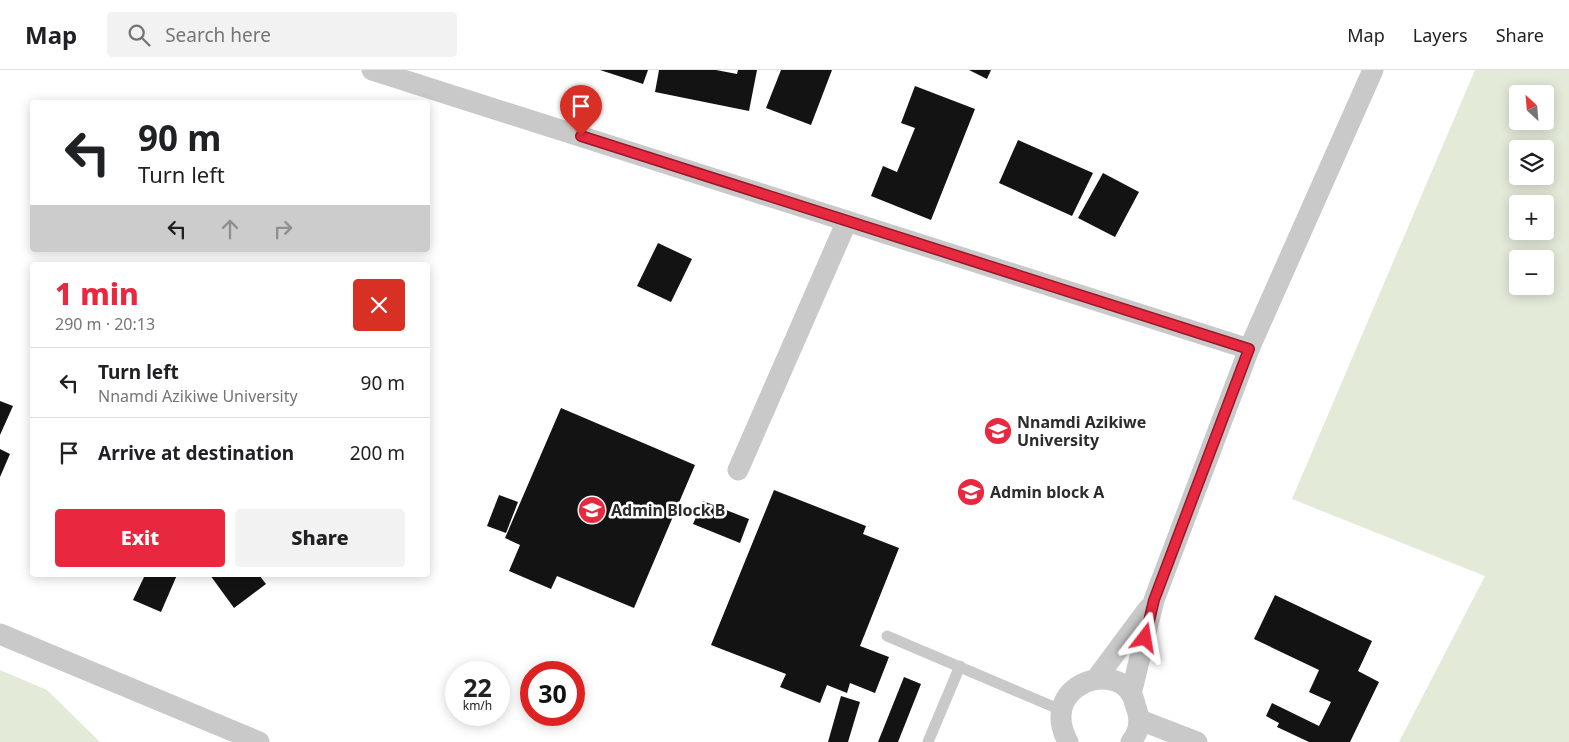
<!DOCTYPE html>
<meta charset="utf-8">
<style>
:root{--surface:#fff;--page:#f2f2f2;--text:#202124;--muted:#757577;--line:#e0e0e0;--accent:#e8283e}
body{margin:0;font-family:"Noto Sans",sans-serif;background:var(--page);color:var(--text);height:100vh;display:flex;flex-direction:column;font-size:19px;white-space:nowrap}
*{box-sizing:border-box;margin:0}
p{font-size:16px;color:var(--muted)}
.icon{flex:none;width:28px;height:28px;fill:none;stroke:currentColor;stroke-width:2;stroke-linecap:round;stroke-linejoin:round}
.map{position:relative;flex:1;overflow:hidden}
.details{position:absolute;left:30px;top:192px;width:400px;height:315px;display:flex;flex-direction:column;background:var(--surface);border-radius:5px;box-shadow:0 2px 12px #0003}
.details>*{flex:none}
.banner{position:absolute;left:30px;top:30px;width:400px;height:152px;border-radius:5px;box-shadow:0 2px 12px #0003;background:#fff;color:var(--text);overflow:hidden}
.needle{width:32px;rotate:334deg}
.buttons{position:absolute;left:1509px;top:15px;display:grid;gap:10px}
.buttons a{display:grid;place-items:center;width:45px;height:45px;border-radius:5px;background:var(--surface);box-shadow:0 2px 12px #0003;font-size:25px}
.speed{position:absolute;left:445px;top:591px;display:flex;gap:10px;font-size:25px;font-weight:700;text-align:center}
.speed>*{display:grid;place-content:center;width:65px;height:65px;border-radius:50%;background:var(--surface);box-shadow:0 2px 12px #0003;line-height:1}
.speed small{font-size:12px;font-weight:400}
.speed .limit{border:8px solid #d22;background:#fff;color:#111}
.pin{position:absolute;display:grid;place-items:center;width:42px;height:42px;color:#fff;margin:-51px -21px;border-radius:50% 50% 50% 0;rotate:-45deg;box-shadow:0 0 5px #0007}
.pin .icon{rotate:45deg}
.me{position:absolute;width:55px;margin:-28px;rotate:14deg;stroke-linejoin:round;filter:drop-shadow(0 0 4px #0008)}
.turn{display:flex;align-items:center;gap:18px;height:105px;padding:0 25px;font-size:22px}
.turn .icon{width:65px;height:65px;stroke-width:2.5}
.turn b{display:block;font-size:35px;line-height:42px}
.lanes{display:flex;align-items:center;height:48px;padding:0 25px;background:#0003;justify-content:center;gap:25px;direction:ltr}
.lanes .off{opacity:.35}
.round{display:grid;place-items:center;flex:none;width:52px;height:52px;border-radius:5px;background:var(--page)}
.overview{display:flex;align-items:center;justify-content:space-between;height:85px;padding:0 25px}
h1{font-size:30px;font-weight:800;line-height:38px;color:var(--accent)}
.cta{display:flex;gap:10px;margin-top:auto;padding:10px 25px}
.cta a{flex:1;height:58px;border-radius:5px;background:var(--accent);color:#fff;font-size:20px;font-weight:800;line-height:58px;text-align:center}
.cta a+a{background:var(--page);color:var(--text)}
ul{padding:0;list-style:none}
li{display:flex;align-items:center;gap:15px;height:70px;padding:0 25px;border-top:1px solid var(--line)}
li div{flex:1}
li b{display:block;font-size:19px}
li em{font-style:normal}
header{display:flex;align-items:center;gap:30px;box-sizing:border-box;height:70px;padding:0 25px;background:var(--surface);border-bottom:1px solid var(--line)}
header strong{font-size:24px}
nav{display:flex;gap:28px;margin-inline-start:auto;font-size:18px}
.search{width:350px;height:45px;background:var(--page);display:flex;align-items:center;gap:12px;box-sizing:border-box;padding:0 18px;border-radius:5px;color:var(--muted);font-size:19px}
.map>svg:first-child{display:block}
</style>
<header>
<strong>Map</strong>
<div class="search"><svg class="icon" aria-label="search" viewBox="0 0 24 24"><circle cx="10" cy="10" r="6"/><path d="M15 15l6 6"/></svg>Search here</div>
<nav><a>Map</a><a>Layers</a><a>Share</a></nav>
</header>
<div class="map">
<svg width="1569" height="672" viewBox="0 0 1569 672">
<rect width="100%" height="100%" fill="#fff"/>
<g fill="#e3ead8" fill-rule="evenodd">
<path d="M1475,0h94v672h-170l86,-166 -193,-77zM1518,24h27v27h-27zM1518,79h27v27h-27zM1518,134h27v27h-27zM1518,189h27v27h-27z"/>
<path d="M0,600l47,20 53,52h-100z"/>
</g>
<g fill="#131313">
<path d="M600,0h48l-5,14z"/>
<path d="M659,0h57l21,4 1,-4h19l-8,41 -94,-19z"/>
<path d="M781,0h51l-21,55 -45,-17z"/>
<path d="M969,0h22l-4,9z"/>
<path d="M915,16l60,23 -44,111 -60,-24 12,-30 14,6 18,-44 -14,-5z"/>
<path d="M1018,70l75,33 -21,43 -73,-33z"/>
<path d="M1103,103l36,19 -24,45 -37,-19z"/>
<path d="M658,173l34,16 -21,43 -34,-16z"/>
<path d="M0,331l13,5 -13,29z"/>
<path d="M561,338l134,57 -61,143 -77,-32 -6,13 -42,-18 11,-26 -15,-7z"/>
<path d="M0,379l10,5 -10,23z"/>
<path d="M774,420l92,36 -3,8 36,14 -39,98 29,11 -14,36 -25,-10 -3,10 -20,-8 -7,18 -40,-16 6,-13 -75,-29z"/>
<path d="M499,425l19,7 -12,31 -19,-7z"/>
<path d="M703,431l46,18 -9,24 -47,-19z"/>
<path d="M145,505h32l-16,37 -28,-12z"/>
<path d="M210,505h49l7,9 -32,24z"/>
<path d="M1275,525l97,46 -14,30 21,11 -29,60h-41l-32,-15 2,-4 -13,-7 6,-13 47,23 12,-24 -22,-10 10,-22 -65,-31z"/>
<path d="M904,607l17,7 -23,58h-20z"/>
<path d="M841,626l19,6 -12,40h-20z"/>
</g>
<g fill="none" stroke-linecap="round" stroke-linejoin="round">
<g stroke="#c9c9c9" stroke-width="11">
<path d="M887,566l174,74"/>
<path d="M928,672l32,-76"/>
</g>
<g stroke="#c9c9c9" stroke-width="21">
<path d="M372,0l877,279"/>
<path d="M738,400l109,-249"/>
<path d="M0,564l259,108"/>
<path d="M1096,609l52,-70"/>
<path d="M1131,624l23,-94 95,-251 124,-279"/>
<path d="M1140,650l57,22"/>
<path d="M1068,672c-30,-56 45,-82 64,-47 2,4 3,10 5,15 4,12 2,22 -6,32"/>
</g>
</g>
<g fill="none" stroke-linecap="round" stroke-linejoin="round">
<defs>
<path id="route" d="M581,66l668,213 -95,251 -9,38"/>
</defs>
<use href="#route" stroke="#971a28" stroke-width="12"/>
<use href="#route" stroke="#e8283e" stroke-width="9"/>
</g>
<defs>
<symbol id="university-disc" viewBox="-11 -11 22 22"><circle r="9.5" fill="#e8283e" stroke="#fff"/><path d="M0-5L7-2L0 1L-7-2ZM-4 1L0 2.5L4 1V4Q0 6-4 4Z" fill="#fff"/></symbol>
</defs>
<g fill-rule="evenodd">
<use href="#university-disc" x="982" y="345" width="32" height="32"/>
<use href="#university-disc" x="955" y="406" width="32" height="32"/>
<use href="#university-disc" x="576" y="424" width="32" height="32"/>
</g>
<g text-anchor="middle" stroke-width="5" stroke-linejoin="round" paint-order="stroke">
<g font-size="16" font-weight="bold" fill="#2c2c2c" stroke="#fff" text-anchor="start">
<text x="1017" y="358">Nnamdi Azikiwe<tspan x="1017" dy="18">University</tspan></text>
<text x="990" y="428">Admin block A</text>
<text x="611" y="446">Admin Block B</text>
</g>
</g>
</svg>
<div class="buttons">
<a><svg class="needle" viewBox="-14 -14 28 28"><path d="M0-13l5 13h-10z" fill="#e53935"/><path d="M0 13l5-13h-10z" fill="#757577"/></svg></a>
<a><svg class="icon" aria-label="layers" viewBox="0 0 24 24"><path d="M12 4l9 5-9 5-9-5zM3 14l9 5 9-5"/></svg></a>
<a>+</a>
<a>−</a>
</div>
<div class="speed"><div>22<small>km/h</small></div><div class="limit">30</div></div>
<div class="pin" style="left:581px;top:66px;background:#d93025"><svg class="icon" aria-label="arrive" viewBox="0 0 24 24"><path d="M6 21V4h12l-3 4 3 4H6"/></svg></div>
<svg class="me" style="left:1145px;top:568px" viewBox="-20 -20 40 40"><path d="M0-17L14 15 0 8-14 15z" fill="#e8283e" stroke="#fff" stroke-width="4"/></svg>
<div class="banner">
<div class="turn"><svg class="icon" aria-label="left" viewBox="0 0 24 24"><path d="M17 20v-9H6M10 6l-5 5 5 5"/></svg><div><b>90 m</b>Turn left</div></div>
<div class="lanes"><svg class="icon" aria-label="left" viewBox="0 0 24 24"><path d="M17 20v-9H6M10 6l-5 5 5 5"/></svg><svg class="icon off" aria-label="ahead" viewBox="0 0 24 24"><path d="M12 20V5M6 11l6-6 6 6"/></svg><svg class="icon off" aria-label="right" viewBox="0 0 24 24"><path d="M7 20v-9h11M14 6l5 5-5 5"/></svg></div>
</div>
<section class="details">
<div class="overview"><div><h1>1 min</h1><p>290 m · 20:13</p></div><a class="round" style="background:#d93025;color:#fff"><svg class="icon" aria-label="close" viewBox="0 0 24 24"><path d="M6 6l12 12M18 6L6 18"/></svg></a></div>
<ul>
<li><svg class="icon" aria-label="left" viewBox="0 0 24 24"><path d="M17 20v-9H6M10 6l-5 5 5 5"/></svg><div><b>Turn left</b><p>Nnamdi Azikiwe University</p></div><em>90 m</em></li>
<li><svg class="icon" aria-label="arrive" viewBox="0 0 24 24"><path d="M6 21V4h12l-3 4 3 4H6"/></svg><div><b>Arrive at destination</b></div><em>200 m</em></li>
</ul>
<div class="cta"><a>Exit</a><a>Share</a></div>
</section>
</div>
